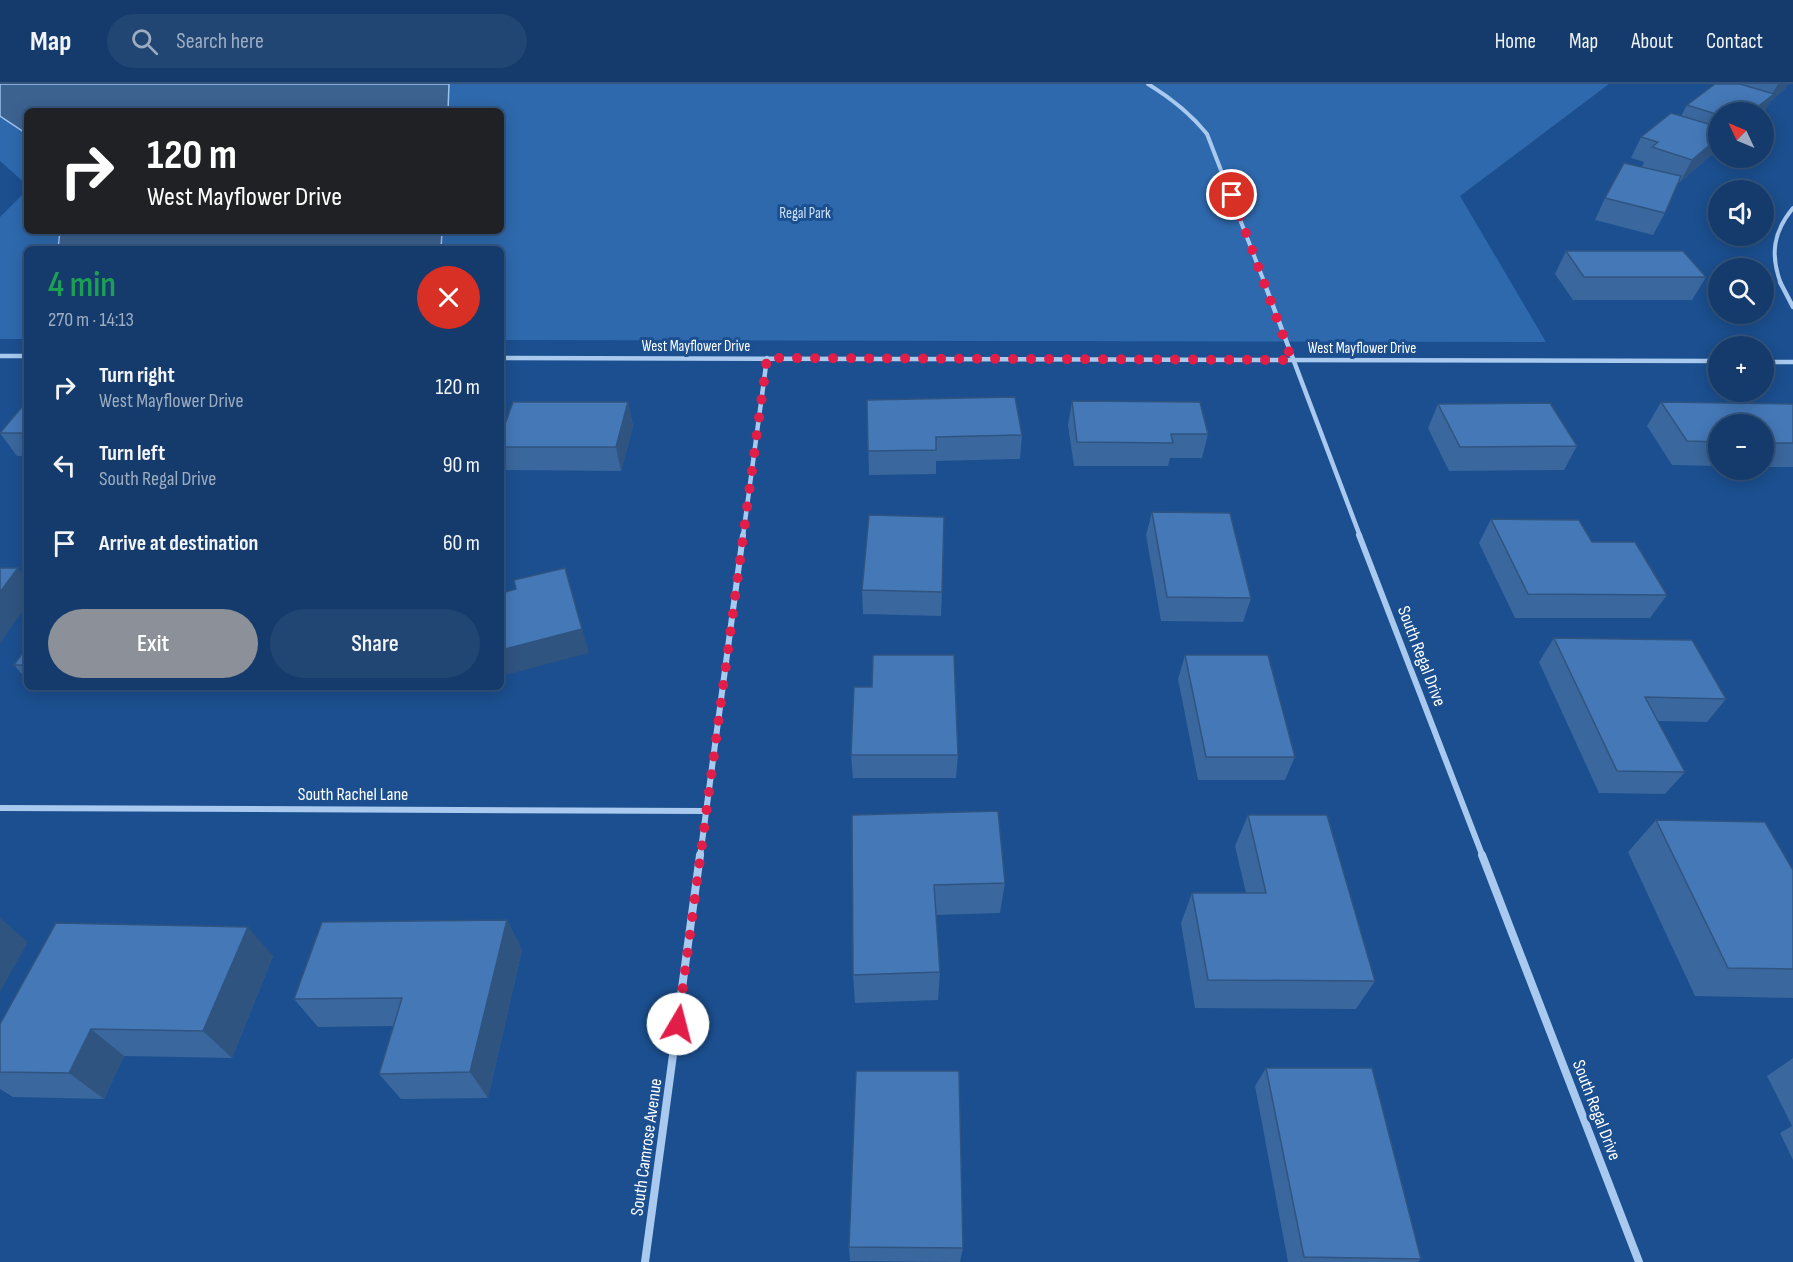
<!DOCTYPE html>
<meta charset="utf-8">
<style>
:root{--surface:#143b6b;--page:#214673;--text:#f1f3f6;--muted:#9dadc1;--line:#33557e;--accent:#8c9099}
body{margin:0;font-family:"Sofia Sans Condensed",sans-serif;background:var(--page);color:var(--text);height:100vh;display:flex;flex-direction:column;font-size:22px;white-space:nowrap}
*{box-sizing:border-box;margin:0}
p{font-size:20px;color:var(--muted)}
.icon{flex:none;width:33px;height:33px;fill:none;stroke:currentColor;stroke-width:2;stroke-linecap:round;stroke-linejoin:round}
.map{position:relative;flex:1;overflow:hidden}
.sheet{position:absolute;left:24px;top:162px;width:480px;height:444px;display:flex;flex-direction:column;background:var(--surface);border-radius:9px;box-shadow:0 3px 15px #0003,0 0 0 2px var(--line)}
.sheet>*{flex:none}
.guide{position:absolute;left:24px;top:24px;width:480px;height:126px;border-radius:9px;box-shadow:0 3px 15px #0003,0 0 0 2px var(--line);background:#202124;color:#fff;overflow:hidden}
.needle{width:39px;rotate:314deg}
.fabs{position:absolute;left:1708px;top:18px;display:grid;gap:12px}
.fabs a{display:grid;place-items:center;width:66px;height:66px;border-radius:50%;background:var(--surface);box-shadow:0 3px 15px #0003,0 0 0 2px var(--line);font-size:30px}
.pin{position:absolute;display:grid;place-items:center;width:51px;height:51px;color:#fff;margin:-26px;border:3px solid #fff;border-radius:50%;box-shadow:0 2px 6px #0007}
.me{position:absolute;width:66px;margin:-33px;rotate:8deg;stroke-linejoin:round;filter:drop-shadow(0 0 4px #0008)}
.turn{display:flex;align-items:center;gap:21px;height:126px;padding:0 24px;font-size:27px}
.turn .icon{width:78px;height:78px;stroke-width:2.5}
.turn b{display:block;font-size:42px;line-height:51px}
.round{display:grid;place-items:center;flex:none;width:63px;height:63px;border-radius:32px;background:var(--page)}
.summary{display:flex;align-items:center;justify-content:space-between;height:102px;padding:0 24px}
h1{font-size:36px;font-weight:600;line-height:45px;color:#1e9e55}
.cta{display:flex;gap:12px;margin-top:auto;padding:12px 24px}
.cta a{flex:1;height:69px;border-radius:36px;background:var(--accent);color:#fff;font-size:24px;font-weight:600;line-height:69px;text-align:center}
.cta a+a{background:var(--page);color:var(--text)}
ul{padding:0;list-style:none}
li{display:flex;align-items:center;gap:18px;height:78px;padding:0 24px}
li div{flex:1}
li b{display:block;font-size:22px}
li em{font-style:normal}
header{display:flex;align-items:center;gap:36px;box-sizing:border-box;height:84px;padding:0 30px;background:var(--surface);border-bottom:2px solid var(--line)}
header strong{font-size:28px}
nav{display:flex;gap:33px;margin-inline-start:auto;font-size:21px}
.search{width:420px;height:54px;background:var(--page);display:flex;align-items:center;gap:15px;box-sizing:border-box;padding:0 21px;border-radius:33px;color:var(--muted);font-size:22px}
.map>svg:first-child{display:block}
</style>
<header>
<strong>Map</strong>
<div class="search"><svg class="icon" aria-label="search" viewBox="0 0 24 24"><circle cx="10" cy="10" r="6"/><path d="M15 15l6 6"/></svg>Search here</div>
<nav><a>Home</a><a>Map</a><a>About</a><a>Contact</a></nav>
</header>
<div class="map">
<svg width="1793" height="1178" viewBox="0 0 1793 1178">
<rect width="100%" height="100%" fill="#1b4f8f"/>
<path fill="#2e69ad" d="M0,0h1609l-149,112 86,146 -1045,-2v-91h-474v90h-27v-122l27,-27v41h474v-120h-474v74l-27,-24z"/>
<g fill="#3c6290" stroke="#9cc4f0" stroke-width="1.5">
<path d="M0,0h449l-1,27h-421v23l-27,-18z"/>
<path d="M60,147h382l-1,18h-383z"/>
</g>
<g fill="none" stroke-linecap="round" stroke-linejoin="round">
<g stroke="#a9c9ee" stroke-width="4">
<path d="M1148,0c23,14 42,29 59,50l58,150"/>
<path d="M1781,200c-11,-29 -8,-52 12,-76"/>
</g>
<g stroke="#a9c9ee" stroke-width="4.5">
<path d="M1264,198l96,254"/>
<path d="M1780,198l13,25"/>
<path d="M0,272h27"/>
<path d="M501,274l1218,3"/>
<path d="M1764,278h29"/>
<path d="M743,452l24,-178"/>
</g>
<g stroke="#a9c9ee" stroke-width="6">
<path d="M1359,451l124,322"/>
<path d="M0,724l707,3"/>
<path d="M700,773l43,-322"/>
</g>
<g stroke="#a9c9ee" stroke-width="8">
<path d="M1482,771l157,407"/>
<path d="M645,1178l55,-407"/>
</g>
</g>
<g fill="#3a679d">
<path d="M1715,0h73l-3,5 -15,13 -6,10h-45v34l-3,5 -36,31h-1l-14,31 -12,22 -58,-15 10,-22 37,-31 2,-5 -13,-4 10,-21 40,-21 6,-11z"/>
<path d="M1566,167l140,26 -14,23h-119l-18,-26z"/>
<path d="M867,316l155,35 -2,24 -84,2v13l-67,1z"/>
<path d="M27,317v55h-10l-17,-23z"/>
<path d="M1072,317l136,33 -6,24h-32l-2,8h-94l-6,-41z"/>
<path d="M628,318l5,24 -12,45 -117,-1 -3,-10v-25z"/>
<path d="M1661,318l132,2v63h-29v-43h-45v42l-47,-1 -25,-39z"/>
<path d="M1438,320l139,42 -13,24 -115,1 -21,-43z"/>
<path d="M1152,428l99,86 -8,24 -82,-1 -15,-86z"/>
<path d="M1491,435l101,23 75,53 -17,23h-135l-36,-75z"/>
<path d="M862,506l80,2 -1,24 -78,-2z"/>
<path d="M1554,554l172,61 -19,23 -49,-1 27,51 -20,22 -66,-1 -60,-131z"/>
<path d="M27,563v33l-13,-15z"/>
<path d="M1185,571l110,102 -10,23h-87l-20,-101z"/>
<path d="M33,603h118l-1,2h-115z"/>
<path d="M851,671h107l-2,23h-103z"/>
<path d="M852,731l153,68 -5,30 -64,2 4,57 -2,28 -83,3 -2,-28z"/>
<path d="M1248,731l127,166 -19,28 -161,-1 -14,-85 11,-30h54l-11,-47z"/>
<path d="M1656,736l137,50v128l-98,-2 -67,-144z"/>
<path d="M507,836l15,30 -34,148 -87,1 -22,-25 14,-48 -75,1 -24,-28z"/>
<path d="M273,872l-41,102 -108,-2 -20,43 -91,-2 -13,-8v-65z"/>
<path d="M1793,974v102l-13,-27 12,-7 -25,-50z"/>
<path d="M1266,984l155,191 -3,3h-130l-33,-176z"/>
<path d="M849,1163l114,1 -3,14 -110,-1z"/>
</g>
<g fill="#305480">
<path d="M1778,0h10l-3,5 -15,13 -6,10h-13l20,-16z"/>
<path d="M1719,53v9l-3,5 -36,31 12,-22z"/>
<path d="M628,318l5,24 -12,45 -5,-24z"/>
<path d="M18,484l9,12v25l-27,38v-51z"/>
<path d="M565,484l24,85 -88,23v-26z"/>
<path d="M0,834l28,24 -28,50z"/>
<path d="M507,836l15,30 -34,148 -18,-26z"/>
<path d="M248,843l25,29 -41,102 -29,-27z"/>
<path d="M91,945l33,27 -20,43 -35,-26z"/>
</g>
<g fill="#4478b7" stroke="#305480" stroke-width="1.5">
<path d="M1715,0h25l34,10 -23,18h-32v3l-32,-10z"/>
<path d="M1671,29l48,14v10l-27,23 -40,-13 6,-5 -17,-5z"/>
<path d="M1624,79l57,13 -16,37 -60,-15z"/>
<path d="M1566,167h117l23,26h-122z"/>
<path d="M1015,313l7,38 -86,2v13l-68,1 -1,-51z"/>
<path d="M27,317v32h-27z"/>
<path d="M1072,317l128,1 8,32h-37l2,9 -96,-1z"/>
<path d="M513,318h115l-12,45h-115v-12z"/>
<path d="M1661,318l132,2v39h-29v-19h-45v18l-32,-1z"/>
<path d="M1550,319l27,43 -117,1 -22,-43z"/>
<path d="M1152,428l78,1 21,85 -84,-1z"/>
<path d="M869,431l75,2 -2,75 -80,-2z"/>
<path d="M1491,435l88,1 13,22h43l32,53 -139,-1z"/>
<path d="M0,484h18l-18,24z"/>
<path d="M565,484l17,61 -81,21v-57l15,-4 -2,-9z"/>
<path d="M1554,554l138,2 34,59 -81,-2 40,75 -68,-1z"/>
<path d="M27,563v18h-13z"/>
<path d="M873,571h81l4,100h-107l3,-68h18z"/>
<path d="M1185,571h83l27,102h-89z"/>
<path d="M998,727l7,72 -71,2 6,87 -87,3 -1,-160z"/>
<path d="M1248,731h79l48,166 -167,-1 -16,-87h74z"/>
<path d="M1656,736l109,2 28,48v99l-65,-1z"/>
<path d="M507,836l-37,152 -91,2 23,-76 -108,1 28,-77z"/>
<path d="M56,839l192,4 -45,104 -112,-2 -22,44 -69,-1v-48z"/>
<path d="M1266,984h106l49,191 -117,-2z"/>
<path d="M856,987h103l4,177 -114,-1z"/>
</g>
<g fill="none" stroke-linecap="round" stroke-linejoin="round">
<path stroke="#e11d48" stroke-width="10" stroke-dasharray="0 18" d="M678,940l89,-666 525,2 -60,-165"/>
</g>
<g text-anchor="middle" stroke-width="6" stroke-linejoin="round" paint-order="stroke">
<g font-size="15" fill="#cfe3fa" stroke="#1b4f8f">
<text x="805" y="134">Regal Park</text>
</g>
<g font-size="15" fill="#fff" stroke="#1b4f8f">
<text x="696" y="267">West Mayflower Drive</text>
<text x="1362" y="269">West Mayflower Drive</text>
</g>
<g font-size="18" fill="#fff" stroke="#1b4f8f">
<text transform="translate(1422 572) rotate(69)" y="6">South Regal Drive</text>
<text x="353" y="716">South Rachel Lane</text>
<text transform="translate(1597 1026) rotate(69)" y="6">South Regal Drive</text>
<text transform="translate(646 1063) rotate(-82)" y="6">South Camrose Avenue</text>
</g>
</g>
</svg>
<div class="fabs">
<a><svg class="needle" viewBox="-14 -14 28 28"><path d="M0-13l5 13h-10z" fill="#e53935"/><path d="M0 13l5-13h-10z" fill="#9dadc1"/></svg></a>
<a><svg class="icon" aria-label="sound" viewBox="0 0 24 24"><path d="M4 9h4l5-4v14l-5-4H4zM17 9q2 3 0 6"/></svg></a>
<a><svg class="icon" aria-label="search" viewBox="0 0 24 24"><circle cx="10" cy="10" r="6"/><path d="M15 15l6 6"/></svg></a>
<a>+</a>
<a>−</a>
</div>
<div class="pin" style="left:1232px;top:111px;background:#d93025"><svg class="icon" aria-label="arrive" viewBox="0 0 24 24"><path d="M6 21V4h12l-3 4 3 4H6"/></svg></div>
<svg class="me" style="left:678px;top:940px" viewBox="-20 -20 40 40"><circle r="19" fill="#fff"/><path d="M0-13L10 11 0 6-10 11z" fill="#e11d48"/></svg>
<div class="guide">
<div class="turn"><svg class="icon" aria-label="right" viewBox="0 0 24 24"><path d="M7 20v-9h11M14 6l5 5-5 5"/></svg><div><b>120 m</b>West Mayflower Drive</div></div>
</div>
<section class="sheet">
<div class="summary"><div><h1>4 min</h1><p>270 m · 14:13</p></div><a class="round" style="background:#d93025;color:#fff"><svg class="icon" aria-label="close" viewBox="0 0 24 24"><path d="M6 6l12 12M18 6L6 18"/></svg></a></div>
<ul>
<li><svg class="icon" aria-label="right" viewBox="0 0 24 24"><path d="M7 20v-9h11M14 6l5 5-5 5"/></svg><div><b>Turn right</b><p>West Mayflower Drive</p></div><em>120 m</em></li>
<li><svg class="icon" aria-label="left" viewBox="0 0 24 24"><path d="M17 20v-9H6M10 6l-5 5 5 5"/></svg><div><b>Turn left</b><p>South Regal Drive</p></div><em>90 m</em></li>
<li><svg class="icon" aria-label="arrive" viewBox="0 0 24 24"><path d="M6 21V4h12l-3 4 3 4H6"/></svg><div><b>Arrive at destination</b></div><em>60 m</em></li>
</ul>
<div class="cta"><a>Exit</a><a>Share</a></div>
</section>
</div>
